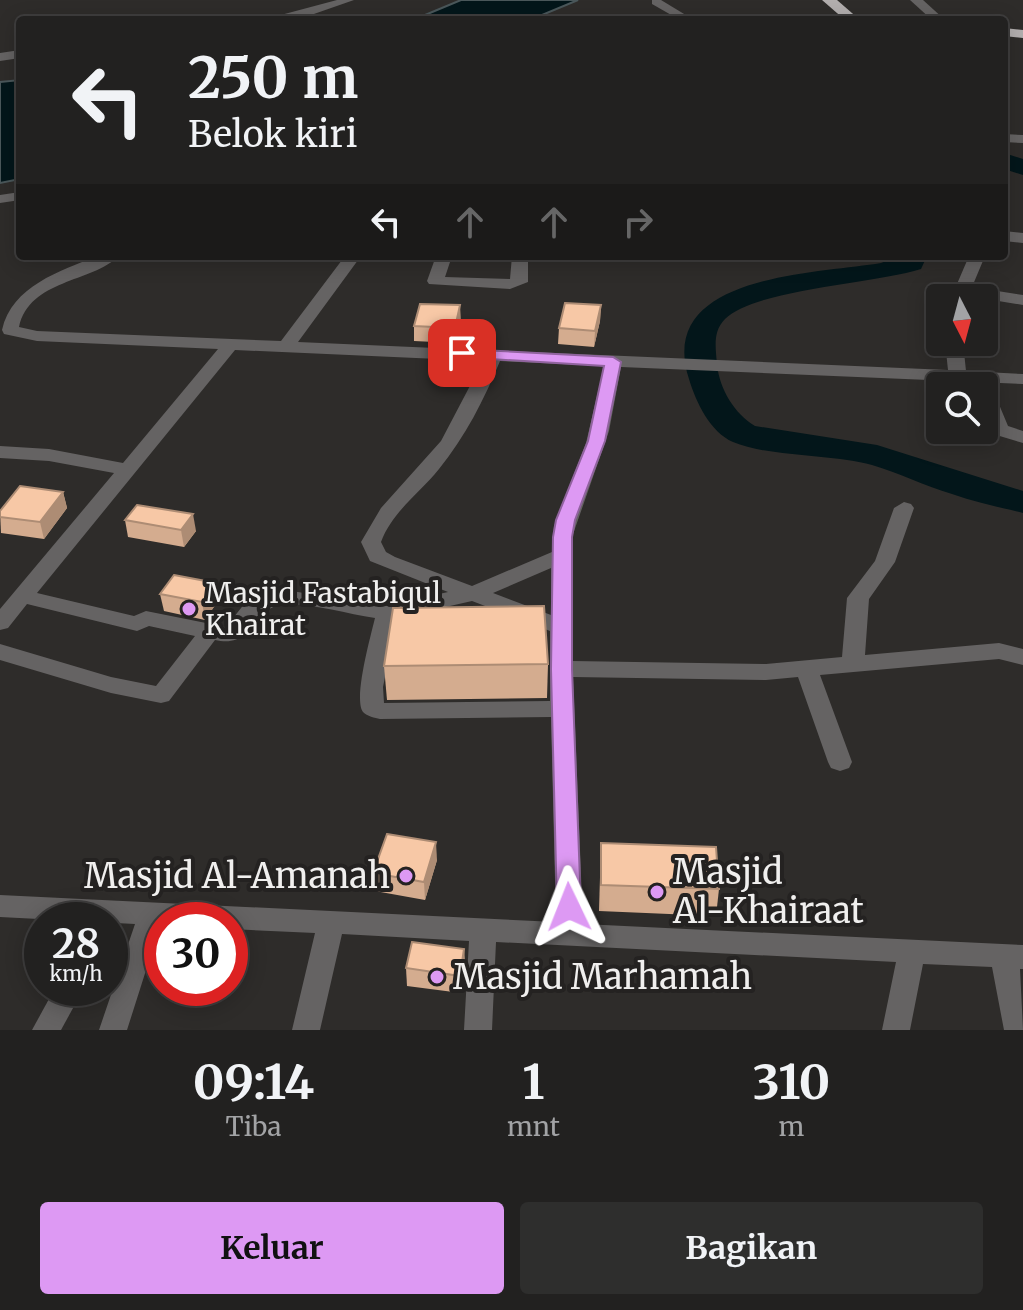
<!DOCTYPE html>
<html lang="id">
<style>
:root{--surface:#222120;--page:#2e2e2d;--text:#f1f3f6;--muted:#a2a3a5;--line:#3f3e3e;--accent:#dd99f3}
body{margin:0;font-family:Merriweather,serif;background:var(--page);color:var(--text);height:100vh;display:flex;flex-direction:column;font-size:30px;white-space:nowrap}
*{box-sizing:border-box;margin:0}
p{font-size:26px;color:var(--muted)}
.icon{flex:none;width:44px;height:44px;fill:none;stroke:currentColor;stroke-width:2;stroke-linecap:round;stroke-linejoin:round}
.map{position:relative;height:1030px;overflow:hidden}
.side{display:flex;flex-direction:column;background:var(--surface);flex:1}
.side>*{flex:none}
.banner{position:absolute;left:16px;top:16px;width:992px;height:244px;border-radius:8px;box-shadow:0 4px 20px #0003,0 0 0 2px var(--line);background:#222120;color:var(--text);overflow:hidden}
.needle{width:52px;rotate:174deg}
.controls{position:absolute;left:926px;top:284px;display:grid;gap:16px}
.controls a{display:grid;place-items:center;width:72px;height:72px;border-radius:8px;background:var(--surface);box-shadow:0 4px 20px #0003,0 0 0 2px var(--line);font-size:40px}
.speed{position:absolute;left:24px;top:902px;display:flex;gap:16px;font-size:40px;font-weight:700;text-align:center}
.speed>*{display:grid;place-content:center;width:104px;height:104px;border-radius:50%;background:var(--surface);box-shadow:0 4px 20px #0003,0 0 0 2px var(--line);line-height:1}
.speed small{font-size:20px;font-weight:400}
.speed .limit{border:12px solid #d22;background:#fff;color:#111}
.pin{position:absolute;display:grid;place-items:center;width:68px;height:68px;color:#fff;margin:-34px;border-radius:16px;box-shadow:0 4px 12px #0006}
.me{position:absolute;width:88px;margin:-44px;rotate:358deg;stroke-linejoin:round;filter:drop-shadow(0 0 6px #0008)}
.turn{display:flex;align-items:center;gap:28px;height:168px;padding:0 40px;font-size:36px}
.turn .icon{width:104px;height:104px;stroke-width:2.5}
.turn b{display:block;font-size:56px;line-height:68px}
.lanes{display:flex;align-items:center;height:76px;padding:0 40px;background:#0003;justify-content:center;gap:40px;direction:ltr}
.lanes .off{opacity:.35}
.eta{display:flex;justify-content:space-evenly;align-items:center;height:136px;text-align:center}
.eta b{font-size:48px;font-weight:700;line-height:56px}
.cta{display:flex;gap:16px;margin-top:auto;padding:16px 40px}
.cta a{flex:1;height:92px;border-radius:8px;background:var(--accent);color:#111;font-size:32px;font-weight:700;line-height:92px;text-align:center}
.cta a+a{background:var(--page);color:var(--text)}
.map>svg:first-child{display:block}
</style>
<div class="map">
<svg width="1023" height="1030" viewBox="0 0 1023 1030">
<rect width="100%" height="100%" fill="#2e2c2a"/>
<g fill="#03161a" stroke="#4a575a" stroke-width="2">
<path d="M461,0h117l-48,20h-117z"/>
<path d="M20,80v99l-20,4v-101z"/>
</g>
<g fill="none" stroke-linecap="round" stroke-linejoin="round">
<g fill="#03161a" fill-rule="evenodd">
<path d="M1004,153l19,6v16l-19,-6z"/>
<path d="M899,256h28l-6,13c-47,15 -166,20 -196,50 -13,13 -9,30 -8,46 3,25 17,48 38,61l122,19 146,46v22c-24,-6 -48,-11 -71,-19 -27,-8 -53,-21 -80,-29 -39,-11 -104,-8 -139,-23 -23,-10 -37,-40 -44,-63 -34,-105 127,-105 192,-116z"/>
</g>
<g fill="#656363" fill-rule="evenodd">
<path d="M337,0h17l-43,15 -49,5z"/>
<path d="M652,0h9l33,20h-14l-28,-16z"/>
<path d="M910,0h13l22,20h-13z"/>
<path d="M20,50v8l-20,3v-8z"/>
<path d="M1004,134l19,1v8l-19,-1z"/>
<path d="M20,192v8l-20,3v-8z"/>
<path d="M1004,231l19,2v10l-19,-2z"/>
<path d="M97,256h22c-28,27 -89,23 -100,71l18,4 244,10 64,-85h16l-63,86 650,28 -3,-28h18l3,29 57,3v10l-402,-17 -12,64 -37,106v124l194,3 76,-7 5,-59 28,-37 19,-53 10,-6 7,2 3,4 -19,54 -26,37 -4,56 134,-12 24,6v16l-24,-6 -179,16 32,87 -3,6 -9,3 -9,-3 -3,-6 -30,-85 -32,3 -193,-3 10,247 440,21v24h-3l3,61h-19l-12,-63 -69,-3 -13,66h-28l14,-68 -400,-20 -4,88h-28l5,-89 -127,-7 -22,96h-28l23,-97 -85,-4v-9h-68l-35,110h-28l36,-106 -135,-7v-22l556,27 -5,-205 -171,2c-5,-1 -13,-3 -17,-7 -10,-13 8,-77 12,-94 -27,-4 -60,-14 -87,-14 -41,2 -31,45 -73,36l-46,61 -8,2 -50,-10 -111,-33v-16l111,33 45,9 39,-50 -46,-10 -12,5 -110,-27 -19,24 -8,2v-21l114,-136 -65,-12 -49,-3v-12l49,3 74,14 95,-114 -181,-8 -33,-7 -2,-4c10,-44 58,-59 95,-74zM235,350l248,11 -42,80 -60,67 -20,34 9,19 78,31 -61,14 -102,-16 -40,13 -19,24 -80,-16 -12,5 -97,-23zM500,361l104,5 -18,77 -32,83 -2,26 -80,34 -77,-29 -9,-5 -5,-10c11,-30 38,-48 58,-73 26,-32 45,-69 61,-108zM551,568v47l-58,-22zM472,601l78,30v70l-166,2 -1,-16 14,-69z"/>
<path d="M436,256h16l-7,21 65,2 2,-23h16v26l-18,7 -81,-5 -2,-3z"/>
<path d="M969,256h16l-13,31 51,8v10l-55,-9 -17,2z"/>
<path d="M984,385l9,5 15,36 15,5v12l-30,-9c-9,-16 -9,-30 -9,-48h-5z"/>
<path d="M55,988h29l-23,42h-29z"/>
</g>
<g fill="#b2aeae" fill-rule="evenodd">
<path d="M822,0h15l23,20h-15z"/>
<path d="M1004,28l19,2v8l-19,-2z"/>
</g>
</g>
<g fill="#d4ac8f">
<path d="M601,305l-1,16 -6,26 -36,-3 1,-16z"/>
<path d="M461,321l-6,22 -41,-2v-15z"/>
<path d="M63,492l4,16 -23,31 -43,-6 -1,-22z"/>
<path d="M125,520l71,11 -12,16 -56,-10z"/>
<path d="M216,583l2,18 -13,19 -41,-9 -4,-17z"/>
<path d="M548,664l-1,34 -160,2 -3,-34z"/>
<path d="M601,843l118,46 -3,27 -117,-5z"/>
<path d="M437,860l-12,40 -50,-9 -2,-18z"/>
<path d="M464,949l1,18 -4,26 -54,-7 -1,-18z"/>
</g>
<g fill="#ad8c74">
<path d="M460,305l1,16 -6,22v-15z"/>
<path d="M601,305l-1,16 -6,26 1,-16z"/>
<path d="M63,492l4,16 -23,31 -4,-17z"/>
<path d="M193,514l3,17 -12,16 -3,-17z"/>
<path d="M216,583l2,18 -13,19 -3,-18z"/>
<path d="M436,842l1,18 -12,40 -1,-18z"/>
<path d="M464,949l1,18 -4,26 -1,-17z"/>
</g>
<g fill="#f7c8a6" stroke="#ad8c74" stroke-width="2">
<path d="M565,303l36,2 -6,26 -36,-3z"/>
<path d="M420,304l40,1 -5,23 -41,-2z"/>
<path d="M20,486l43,6 -23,30 -40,-5v-6z"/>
<path d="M137,505l56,9 -12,16 -56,-10z"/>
<path d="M174,575l42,8 -14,19 -42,-8z"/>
<path d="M544,606l4,58 -164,2 9,-58z"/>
<path d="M387,834l49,8 -12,40 -51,-9z"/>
<path d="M601,843l115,4 3,42 -118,-4z"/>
<path d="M412,942l52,7 -4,27 -54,-8z"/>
</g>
<path fill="#dd99f3" stroke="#90639e" stroke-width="2" d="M462,349l151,8 8,5 -16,79 -30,79 -3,17v132l9,238 -3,7 -9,3 -8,-3 -4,-7 -6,-238 2,-132 3,-17 32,-79 16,-75 -147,-9 -3,-4z"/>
<g fill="#dd99f3" stroke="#242221" stroke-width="3">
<circle cx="189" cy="609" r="8"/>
<circle cx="406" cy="876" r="8"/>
<circle cx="657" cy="892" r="8"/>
<circle cx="437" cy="977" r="8"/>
</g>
<g text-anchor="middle" stroke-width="8" stroke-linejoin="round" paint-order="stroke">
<g font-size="28" fill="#f0efee" stroke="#242221" text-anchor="start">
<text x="205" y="603">Masjid Fastabiqul<tspan x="205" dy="32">Khairat</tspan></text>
</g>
<g font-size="34" fill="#f0efee" stroke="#242221" text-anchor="start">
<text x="673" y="884">Masjid<tspan x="673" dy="39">Al-Khairaat</tspan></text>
<text x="390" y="888" text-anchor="end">Masjid Al-Amanah</text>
<text x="453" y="989">Masjid Marhamah</text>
</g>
</g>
</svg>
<div class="controls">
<a><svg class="needle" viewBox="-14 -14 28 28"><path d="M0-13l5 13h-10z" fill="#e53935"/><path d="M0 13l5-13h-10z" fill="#a2a3a5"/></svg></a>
<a><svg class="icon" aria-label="search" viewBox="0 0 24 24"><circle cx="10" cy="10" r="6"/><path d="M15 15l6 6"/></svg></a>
</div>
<div class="speed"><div>28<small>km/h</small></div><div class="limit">30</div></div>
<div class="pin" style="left:462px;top:353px;background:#d93025"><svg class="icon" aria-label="arrive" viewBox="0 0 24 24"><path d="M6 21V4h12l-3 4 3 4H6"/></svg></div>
<svg class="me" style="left:569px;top:907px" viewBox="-20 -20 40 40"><path d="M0-17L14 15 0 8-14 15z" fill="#dd99f3" stroke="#fff" stroke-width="4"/></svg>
<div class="banner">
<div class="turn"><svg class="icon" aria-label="left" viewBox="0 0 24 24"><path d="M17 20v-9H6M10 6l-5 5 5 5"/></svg><div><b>250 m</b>Belok kiri</div></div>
<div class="lanes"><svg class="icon" aria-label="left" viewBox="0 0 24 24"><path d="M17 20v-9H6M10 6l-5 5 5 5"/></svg><svg class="icon off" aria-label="ahead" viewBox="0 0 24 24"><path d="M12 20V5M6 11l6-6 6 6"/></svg><svg class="icon off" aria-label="ahead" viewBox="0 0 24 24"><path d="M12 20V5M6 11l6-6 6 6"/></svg><svg class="icon off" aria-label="right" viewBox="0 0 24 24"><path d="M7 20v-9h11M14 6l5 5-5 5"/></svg></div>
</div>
</div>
<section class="side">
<div class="eta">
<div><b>09:14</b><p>Tiba</p></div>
<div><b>1</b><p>mnt</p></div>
<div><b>310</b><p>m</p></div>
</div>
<div class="cta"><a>Keluar</a><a>Bagikan</a></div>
</section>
